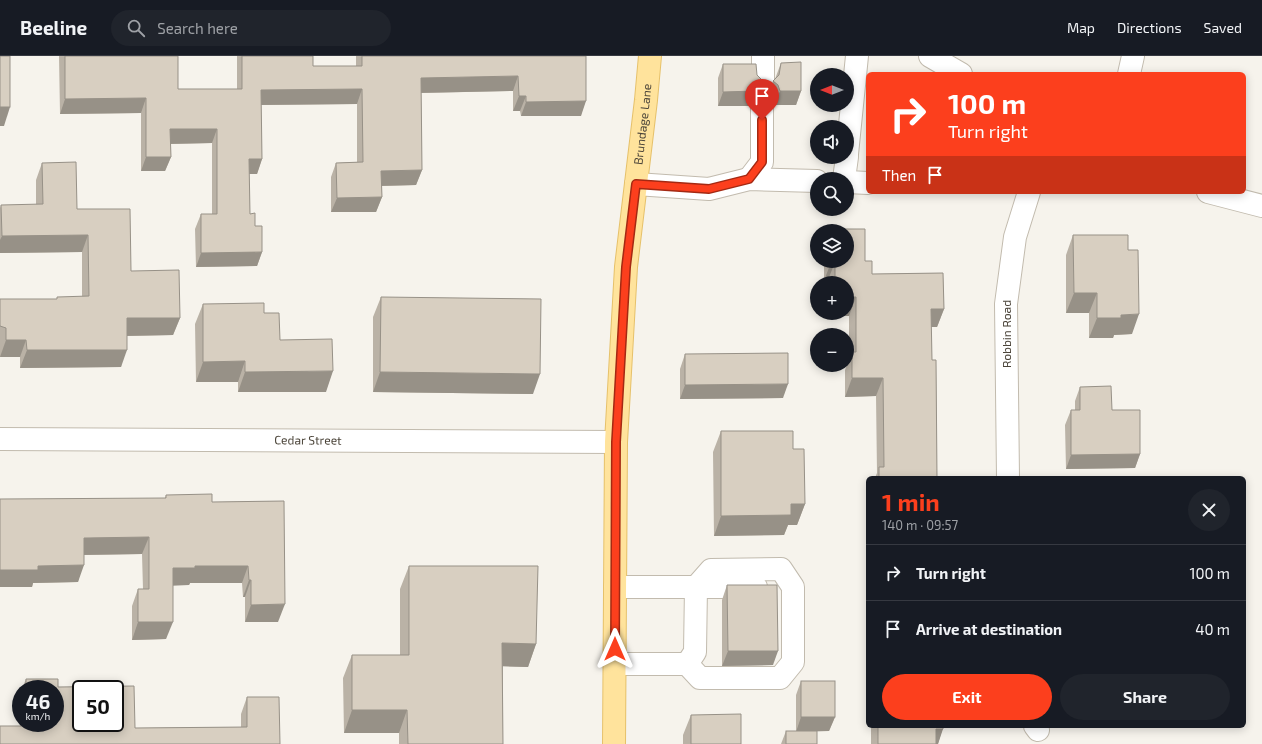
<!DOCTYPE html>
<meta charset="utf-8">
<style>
:root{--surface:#171b24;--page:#20242c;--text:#f1f3f6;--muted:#9ea1a6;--line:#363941;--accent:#fc3f1d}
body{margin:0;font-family:"Exo 2",sans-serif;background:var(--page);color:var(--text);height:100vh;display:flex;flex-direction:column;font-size:15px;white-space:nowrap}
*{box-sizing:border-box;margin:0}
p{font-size:13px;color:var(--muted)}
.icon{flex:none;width:22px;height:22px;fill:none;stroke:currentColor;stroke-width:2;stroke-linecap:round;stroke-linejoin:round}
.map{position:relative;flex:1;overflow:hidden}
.panel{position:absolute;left:866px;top:420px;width:380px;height:252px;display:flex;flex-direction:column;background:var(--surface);border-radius:6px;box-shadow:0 2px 10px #0003}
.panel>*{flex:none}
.guide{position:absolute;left:866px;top:16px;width:380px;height:122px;border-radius:6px;box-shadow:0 2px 10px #0003;background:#fc3f1d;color:#fff;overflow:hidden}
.needle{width:26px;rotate:270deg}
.fabs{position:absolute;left:810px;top:12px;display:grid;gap:8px}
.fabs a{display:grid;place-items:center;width:44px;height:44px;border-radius:50%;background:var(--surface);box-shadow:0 2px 10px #0003;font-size:20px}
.speed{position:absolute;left:12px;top:624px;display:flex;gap:8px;font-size:20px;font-weight:700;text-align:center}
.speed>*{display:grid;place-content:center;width:52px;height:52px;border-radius:50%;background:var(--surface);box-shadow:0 2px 10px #0003;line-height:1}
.speed small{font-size:10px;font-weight:400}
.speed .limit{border:2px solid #111;border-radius:6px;background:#fff;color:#111}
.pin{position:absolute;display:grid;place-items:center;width:34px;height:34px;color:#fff;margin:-41px -17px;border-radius:50% 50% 50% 0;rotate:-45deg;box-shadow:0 0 4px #0007}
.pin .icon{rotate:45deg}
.me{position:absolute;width:44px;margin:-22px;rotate:0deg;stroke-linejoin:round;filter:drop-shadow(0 0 3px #0008)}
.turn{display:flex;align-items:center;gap:14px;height:84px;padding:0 16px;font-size:18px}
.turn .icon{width:52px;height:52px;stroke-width:2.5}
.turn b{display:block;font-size:28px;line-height:34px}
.then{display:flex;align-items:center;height:38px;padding:0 16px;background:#0003;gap:8px;font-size:15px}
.round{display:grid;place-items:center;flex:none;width:42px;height:42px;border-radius:21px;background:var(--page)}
.headline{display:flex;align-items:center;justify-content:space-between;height:68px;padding:0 16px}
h1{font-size:24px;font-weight:700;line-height:30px;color:var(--accent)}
.button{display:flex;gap:8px;margin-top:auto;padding:8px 16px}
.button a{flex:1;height:46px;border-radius:24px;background:var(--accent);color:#fff;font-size:16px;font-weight:700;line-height:46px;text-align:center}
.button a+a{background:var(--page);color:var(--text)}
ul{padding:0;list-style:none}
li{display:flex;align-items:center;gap:12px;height:56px;padding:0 16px;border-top:1px solid var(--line)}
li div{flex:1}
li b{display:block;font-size:15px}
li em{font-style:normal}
header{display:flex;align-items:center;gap:24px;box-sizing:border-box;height:56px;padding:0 20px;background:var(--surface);border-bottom:1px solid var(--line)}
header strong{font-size:19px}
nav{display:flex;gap:22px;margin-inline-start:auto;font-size:14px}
.search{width:280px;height:36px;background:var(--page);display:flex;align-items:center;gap:10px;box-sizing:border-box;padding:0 14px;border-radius:22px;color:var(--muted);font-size:15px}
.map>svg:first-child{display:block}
</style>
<header>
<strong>Beeline</strong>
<div class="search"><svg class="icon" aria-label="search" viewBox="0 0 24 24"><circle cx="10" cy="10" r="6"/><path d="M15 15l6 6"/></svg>Search here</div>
<nav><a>Map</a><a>Directions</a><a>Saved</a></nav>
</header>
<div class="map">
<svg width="1262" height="688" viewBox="0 0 1262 688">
<rect width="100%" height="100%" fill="#f6f3ec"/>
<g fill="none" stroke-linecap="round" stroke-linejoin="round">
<defs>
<g id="minor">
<path d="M930,0l31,18"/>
<path d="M1129,18l4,-18"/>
<path d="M763,28v-28"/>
<path d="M847,98l10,-98"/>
<path d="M749,123l13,-17v-56"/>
<path d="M844,123l3,-22"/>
<path d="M847,126l21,1"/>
<path d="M636,128l73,5 40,-10 68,2"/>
<path d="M1208,136l54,14"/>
<path id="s1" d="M0,383l616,3"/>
<path d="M1008,422l-2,-174 9,-67 14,-45"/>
<path d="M615,531h141"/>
<path d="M615,608h72l13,14h80l13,-16v-75l-12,-18 -70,1 -15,17 -1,65 -8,12"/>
<path d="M1035,670l3,4"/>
</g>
<g id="major">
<path id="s2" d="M614,688l2,-302 10,-175 20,-167 4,-44"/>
</g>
</defs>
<use href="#minor" stroke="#c2bbae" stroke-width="24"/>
<use href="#major" stroke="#e6c16a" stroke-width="24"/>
<use href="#minor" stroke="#fff" stroke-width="22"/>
<use href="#major" stroke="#ffe39c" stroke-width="22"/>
</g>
<g fill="#bab2a6">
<path d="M59,0h119v33h59v-33h76v10h43v-10h230l-5,60h-60l-1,-5h-7v-20l-92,2 1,77 -6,15 -34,1v11l-6,15h-45v-35l5,-14 21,-1v-58l-96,1 1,54 -5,15h-8l1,40 12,38 -5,14 -61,1 -1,-38 6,-15h11v-71l-42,1 1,13 -6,14h-24v-58l-81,1z"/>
<path d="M781,7l20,28 -5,14h-22l-1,-6 -5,-4 5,-14 2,-2z"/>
<path d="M723,8l34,11 5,5 -5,15 -5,4 -2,7h-32v-28z"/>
<path d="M42,107l35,46 54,62 49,47 -7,17 -46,1 -6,31 -101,1v-11h-20v-58h57v-2h25v-45l-82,1v-45l1,-3h35v-25z"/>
<path d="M831,173h34v32h7v13l71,-1 1,36 -7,18h-6l1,33h4l1,118h-62l2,-5 -1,-77 -31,1v-27l4,-11v-43h-20v-3h18v-30h-19v-3l-4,1v-20h23v-30h-17z"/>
<path d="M1073,179l59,99 -18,1 -1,3h-24v-25h-23v-58z"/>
<path d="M381,241l152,97 -160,-2v-75z"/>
<path d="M203,248l61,9 16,27 46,52h-88v-10h-42l-1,-58z"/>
<path d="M685,298l98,44 -103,1v-30z"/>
<path d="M1080,331l32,23 28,44 -5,14 -69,1 -1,-44 6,-15h4v-9z"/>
<path d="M721,375l72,18 12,55 -8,21h-9l-4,10 -70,1 -1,-84z"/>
<path d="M166,439l46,7 72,-1 -6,121h-33v-25h-2l-1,-14h-52l-1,2h-16l-7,54 -34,1v-34l6,-17h5l-1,-35 -58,1 -6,27 -45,1 -1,4h-32l165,-89z"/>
<path d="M409,510l127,78 -8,23 -25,-1v78h-104v-11h-55l-1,-55 9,-23h48v-66z"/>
<path d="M727,529l46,80 -51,1v-66z"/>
<path d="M26,623l32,8 77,41 106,-1v-13l6,-17 33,47 -260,-18v-30l1,-3v30h34v-34h-33z"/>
<path d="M801,625l34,36 -6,14h-12v13h-36l5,-13h10v-36z"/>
<path d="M691,659l50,29h-58v-9z"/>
<path d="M871,670h72l-5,18h-67z"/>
</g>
<g fill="#979187">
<path d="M518,20l-5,15 -98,2 6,-15z"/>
<path d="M762,24l-5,15 -5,4 -2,7h-32l5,-14 34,-7z"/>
<path d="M362,33l-5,15 -101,1 5,-15z"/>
<path d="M780,35h21l-5,14h-22z"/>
<path d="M519,40h7l-6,15h-7z"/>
<path d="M146,42l-5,15 -81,1 5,-15z"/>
<path d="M586,45l-5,15h-60l5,-14z"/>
<path d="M0,51h10l-6,19h-4z"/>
<path d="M170,73h47l-5,14 -47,1z"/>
<path d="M146,101h25l-6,14h-24z"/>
<path d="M249,103h13l-5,15h-14z"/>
<path d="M422,114l-6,15 -40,1 5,-15z"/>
<path d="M382,141l-6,15h-45l6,-14z"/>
<path d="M88,179l-6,17 -82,1v-13l2,-4z"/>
<path d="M262,196l-5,14 -61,1 5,-14z"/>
<path d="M831,206h4l-7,18 -4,1z"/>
<path d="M1074,237h23l-8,20h-23z"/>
<path d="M847,241h9l-7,19h-20l1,-3h17z"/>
<path d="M931,253h13l-7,18h-13z"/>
<path d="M1139,258l-7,20 -18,1 -1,3h-24l8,-20 24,-3z"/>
<path d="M127,262h53l-7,17 -52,1z"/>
<path d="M6,284h20l-6,17h-20z"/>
<path d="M27,294h100l-6,17 -101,1z"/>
<path d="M245,305l-7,21h-42l7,-20z"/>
<path d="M333,315l-7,21h-88l7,-20z"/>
<path d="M380,316l160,2 -7,20 -160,-2z"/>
<path d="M852,322h31l-7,18 -31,1z"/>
<path d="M788,328l-5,14 -103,1 5,-14z"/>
<path d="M1140,398l-5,14 -69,1 5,-14z"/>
<path d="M791,448h14l-8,21h-9l-4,10 -70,1 7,-20z"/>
<path d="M149,481l-7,17 -64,1 6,-17z"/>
<path d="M84,509l-6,17 -45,1 -1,4h-32v-17l38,-4z"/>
<path d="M195,510h53l-6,17h-52l-1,2 -23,1 7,-18z"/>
<path d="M249,524h2l-6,17h-2z"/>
<path d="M285,548l-7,18h-33l6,-17z"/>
<path d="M138,566h35l-7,17 -34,1z"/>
<path d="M502,587l34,1 -8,23 -34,-1z"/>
<path d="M728,595h50l-5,14 -51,1z"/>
<path d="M352,654h55l-8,23h-55z"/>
<path d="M801,661h34l-6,14 -33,1z"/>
<path d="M936,673h7l-5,15h-60z"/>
</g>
<g fill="#d8cfc1" stroke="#979187" fill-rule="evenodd">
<rect x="0" y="0" width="10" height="51"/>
<path d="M65,0h113v33h64v-33h71v10h49v-10h224v45l-60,1v-6h-7l-1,-20 -97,2 1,92 -41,1 1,26 -45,1 -1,-35 27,-1 -1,-73 -101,1 1,69h-13l1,55 5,-1v13h7v26l-61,1v-39h16v-85h-47l1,28h-25v-59l-81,1z"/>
<path d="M801,6v29h-21l-2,-6 -5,-4 6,-6 2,-12z"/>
<path d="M723,8h33l1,11 5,5 -5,5 -2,6 -32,1z"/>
<path d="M76,106l1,47h53l1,62 48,-1 1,48h-53v32h-100l-1,-10h-20v-12l-6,-2v-27h57v-2l32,-1 -1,-61 -86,1 -1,-31 42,-1 -1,-41z"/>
<path d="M831,173h34v32h7v13l71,-1 1,36h-13l1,51h4l1,118h-58v-11h5l-1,-89h-31v-26h4v-55h-9v-14h-12v-21h-4v-1h16v-30h-16z"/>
<path d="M1073,179h55v15h10l1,64 -18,1v3h-24v-25h-23z"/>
<path d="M381,241l160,2 -1,75 -160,-2z"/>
<path d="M264,247v10h15l1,27 52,-1 1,32 -88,1v-11l-42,1v-58z"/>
<path d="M788,297v31l-103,1v-31z"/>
<path d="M1111,330l1,24h28v44l-69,1v-45h9v-23z"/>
<path d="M721,375h72v18h11l1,55h-14v11l-70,1z"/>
<path d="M212,438v8l72,-1 1,103 -34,1v-25h-2l-1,-14h-53v2h-22v54h-35v-33h11v-52l-65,1v27l-46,1v4h-38v-71l166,-1v-3z"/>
<path d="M409,510h129l-2,78 -34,-1 1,101h-95l-1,-34h-55v-55h57z"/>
<path d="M727,529h50l1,66h-50z"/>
<path d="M26,623h32v8l76,-1 1,42 112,-1v-30h32l1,47h-280v-18h27v-3h28v-34h-29zM81,633h34v34h-34z"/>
<rect x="801" y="625" width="34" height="36"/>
<path d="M741,658v30h-50v-29z"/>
<path d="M878,670h65v3h-7v15h-58z"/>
<rect x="786" y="675" width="31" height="13"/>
</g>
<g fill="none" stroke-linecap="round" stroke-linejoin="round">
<defs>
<path id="route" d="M615,593l1,-207 10,-175 10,-83 73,5 40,-10 13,-17v-42"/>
</defs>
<use href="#route" stroke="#a42913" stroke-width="10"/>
<use href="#route" stroke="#fc3f1d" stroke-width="7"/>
</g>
<g text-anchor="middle" stroke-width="4" stroke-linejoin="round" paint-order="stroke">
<g font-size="12" fill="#4b4439" stroke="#fff">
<text dy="4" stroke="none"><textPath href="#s2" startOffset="621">Brundage Lane</textPath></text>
<text transform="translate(1007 278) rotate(-90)" y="4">Robbin Road</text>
<text dy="4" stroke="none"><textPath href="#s1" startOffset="308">Cedar Street</textPath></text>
</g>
</g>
</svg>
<div class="fabs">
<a><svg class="needle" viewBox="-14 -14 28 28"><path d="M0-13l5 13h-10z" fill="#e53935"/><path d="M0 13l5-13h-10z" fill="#9ea1a6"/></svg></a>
<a><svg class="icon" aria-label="sound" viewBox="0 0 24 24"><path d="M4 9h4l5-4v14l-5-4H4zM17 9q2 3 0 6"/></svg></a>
<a><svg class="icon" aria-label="search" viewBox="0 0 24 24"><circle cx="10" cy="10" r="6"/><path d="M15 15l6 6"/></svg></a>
<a><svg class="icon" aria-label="layers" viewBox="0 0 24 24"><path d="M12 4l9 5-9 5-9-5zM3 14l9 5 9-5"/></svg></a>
<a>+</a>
<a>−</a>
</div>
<div class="speed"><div>46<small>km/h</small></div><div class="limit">50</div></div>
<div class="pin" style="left:762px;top:64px;background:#d93025"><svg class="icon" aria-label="arrive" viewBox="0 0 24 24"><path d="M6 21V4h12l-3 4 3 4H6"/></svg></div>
<svg class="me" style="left:615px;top:593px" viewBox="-20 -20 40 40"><path d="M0-17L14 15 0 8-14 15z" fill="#fc3f1d" stroke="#fff" stroke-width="4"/></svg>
<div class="guide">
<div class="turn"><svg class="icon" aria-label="right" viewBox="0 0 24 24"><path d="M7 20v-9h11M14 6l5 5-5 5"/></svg><div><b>100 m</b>Turn right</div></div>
<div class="then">Then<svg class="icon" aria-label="arrive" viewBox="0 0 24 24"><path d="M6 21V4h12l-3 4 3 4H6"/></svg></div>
</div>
<section class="panel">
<div class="headline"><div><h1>1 min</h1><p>140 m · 09:57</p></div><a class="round"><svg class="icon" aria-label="close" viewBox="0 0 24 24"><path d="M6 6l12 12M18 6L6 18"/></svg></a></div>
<ul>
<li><svg class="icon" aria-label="right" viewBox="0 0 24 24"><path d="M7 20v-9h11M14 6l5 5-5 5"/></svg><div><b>Turn right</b></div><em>100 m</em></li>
<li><svg class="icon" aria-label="arrive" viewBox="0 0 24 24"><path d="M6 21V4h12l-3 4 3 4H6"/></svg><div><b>Arrive at destination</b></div><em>40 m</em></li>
</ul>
<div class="button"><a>Exit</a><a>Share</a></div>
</section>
</div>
